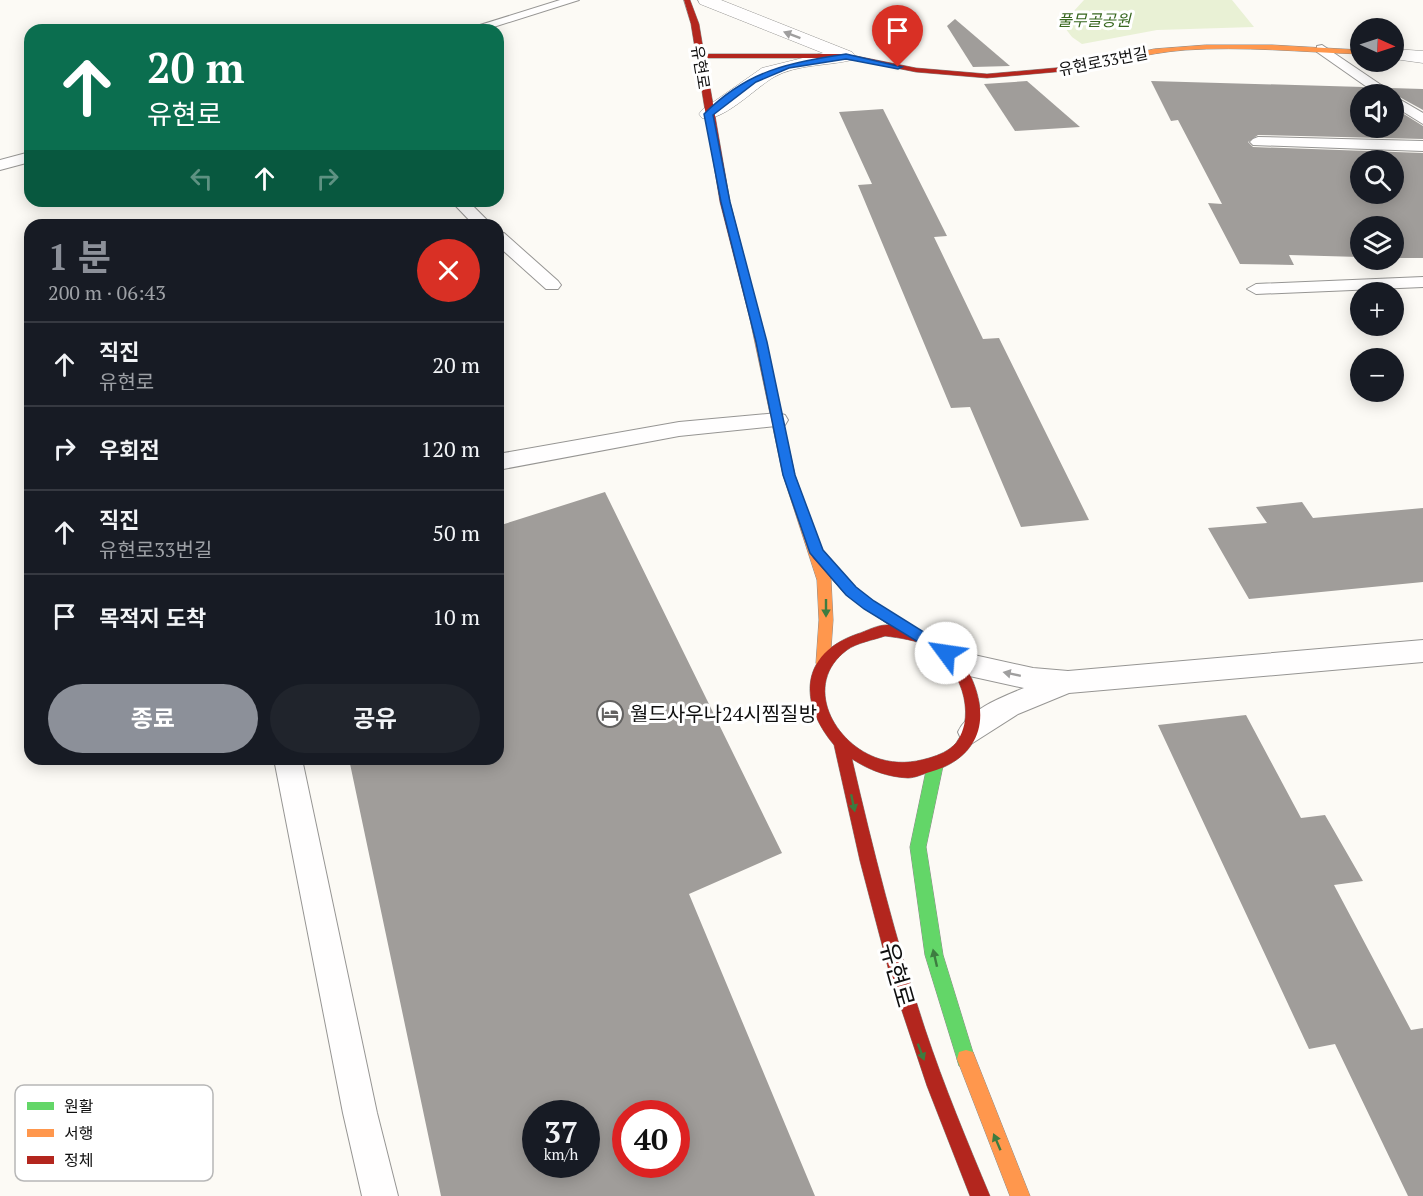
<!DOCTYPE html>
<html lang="ko">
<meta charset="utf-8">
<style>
:root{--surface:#171b24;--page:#20242c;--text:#f1f3f6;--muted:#9ea1a6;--line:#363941;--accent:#8c9099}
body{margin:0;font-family:"PT Serif","Noto Sans KR",serif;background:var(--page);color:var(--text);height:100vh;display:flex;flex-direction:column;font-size:22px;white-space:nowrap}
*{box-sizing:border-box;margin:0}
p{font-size:20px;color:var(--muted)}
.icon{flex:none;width:33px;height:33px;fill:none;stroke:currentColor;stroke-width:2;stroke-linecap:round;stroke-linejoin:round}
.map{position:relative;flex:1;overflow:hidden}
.details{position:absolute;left:24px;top:219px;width:480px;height:546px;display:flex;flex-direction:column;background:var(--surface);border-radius:18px;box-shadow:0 3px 15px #0003}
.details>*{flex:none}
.guide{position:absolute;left:24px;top:24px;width:480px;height:183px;border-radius:18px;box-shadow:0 3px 15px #0003;background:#0b6e4f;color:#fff;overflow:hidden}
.needle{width:39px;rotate:93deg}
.buttons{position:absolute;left:1350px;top:18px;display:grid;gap:12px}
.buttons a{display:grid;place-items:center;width:54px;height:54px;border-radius:50%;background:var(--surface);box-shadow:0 3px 15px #0003;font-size:30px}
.speed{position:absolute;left:522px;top:1100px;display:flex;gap:12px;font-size:30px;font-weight:700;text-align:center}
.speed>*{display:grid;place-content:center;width:78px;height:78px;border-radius:50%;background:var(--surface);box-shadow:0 3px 15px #0003;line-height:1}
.speed small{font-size:15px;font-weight:400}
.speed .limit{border:9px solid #d22;background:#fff;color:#111}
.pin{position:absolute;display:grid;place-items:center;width:51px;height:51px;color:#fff;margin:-62px -26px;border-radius:50% 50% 50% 0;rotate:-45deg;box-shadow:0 0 6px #0007}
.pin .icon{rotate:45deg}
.me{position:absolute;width:66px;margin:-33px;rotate:301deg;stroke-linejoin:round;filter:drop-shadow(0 0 4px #0008)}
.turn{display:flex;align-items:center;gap:21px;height:126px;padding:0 24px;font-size:27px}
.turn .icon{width:78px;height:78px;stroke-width:2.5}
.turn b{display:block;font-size:42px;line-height:51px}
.lanes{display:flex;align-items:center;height:57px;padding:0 24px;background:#0003;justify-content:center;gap:30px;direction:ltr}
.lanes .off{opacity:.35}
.round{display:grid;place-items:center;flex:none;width:63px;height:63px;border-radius:32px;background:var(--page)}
.head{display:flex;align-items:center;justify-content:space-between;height:102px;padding:0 24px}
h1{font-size:36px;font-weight:700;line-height:45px;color:var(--accent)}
.button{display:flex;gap:12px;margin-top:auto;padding:12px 24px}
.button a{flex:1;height:69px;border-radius:36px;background:var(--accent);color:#fff;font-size:24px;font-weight:700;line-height:69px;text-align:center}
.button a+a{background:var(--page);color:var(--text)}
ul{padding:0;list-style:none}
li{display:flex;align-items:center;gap:18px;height:84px;padding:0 24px;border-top:2px solid var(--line)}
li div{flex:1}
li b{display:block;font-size:22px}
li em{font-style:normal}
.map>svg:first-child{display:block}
</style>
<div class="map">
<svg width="1423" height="1196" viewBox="0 0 1423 1196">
<rect width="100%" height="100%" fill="#fcfaf5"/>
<path fill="#e9f1d5" d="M1084,0h148l22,27 -97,3 -75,14 -10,-7 -10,-13z"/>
<g fill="#a09d9a" fill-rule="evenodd">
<path d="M955,19l55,47 -37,1 -26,-41z"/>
<path d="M1027,81l53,46 -65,4 -31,-47z"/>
<path d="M1151,81l212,6 11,7h-14v34h34v-20l29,18v13l-165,-4 -10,7 5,5 170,6v105h-29v-32h-34v31l-71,-2 5,10 -54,-1 -32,-61 14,1 -44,-84 -7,1zM1360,160h34v34h-34z"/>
<path d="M1390,88l33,1v21l-29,-16z"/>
<path d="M883,109l64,127 -13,1 49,102 16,-1 90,182 -68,7 -51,-120 -19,1 -93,-223 14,-1 -33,-72z"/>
<path d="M605,492l177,361 -93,41 126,302h-374l-92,-437h149v-233zM536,1113h50v51h-50zM626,1113h50v51h-50z"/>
<path d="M1302,502l11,16 110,-10v74l-174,17 -41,-71 59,-5 -11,-16z"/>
<path d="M1246,715l55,103 24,-3 38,66 -29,4 77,145 12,-2v168h-15l-73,-152 -26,5 -151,-324z"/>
</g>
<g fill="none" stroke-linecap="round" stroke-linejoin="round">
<defs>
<g id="lane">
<path d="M560,0h19l-95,30h-20z"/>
<path d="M1322,45l68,46 2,3h-15l-60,-42v-6z"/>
<path d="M1394,96l29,17v11l-29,-18z"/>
<path d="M1258,137l165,4v10l-170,-6 -3,-3 3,-3z"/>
<path d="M30,152v10l-30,8v-10z"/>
<path d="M451,201h17l24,24h-18z"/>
<path d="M498,232l6,1 54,48 3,4 -3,4h-12l-48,-43z"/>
<path d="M1423,277v10l-167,7 -9,-5 9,-5z"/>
<path d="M778,413l7,2 3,5 -3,5 -106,11 -181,34v-16l181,-32z"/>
<path d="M1423,640v22l-354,31 -51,21 -47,30 -9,-3 -4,-9c10,-22 44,-35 66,-44l-68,-15 -9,-3 -4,-8 4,-8 9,-3 77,17 35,3z"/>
<path d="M274,759h28l75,354 21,83h-36l-19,-83z"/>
</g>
<g id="street">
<path d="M698,0h23l131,52 3,4 -3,4c-24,6 -55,4 -78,17 -19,11 -52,46 -72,41l-3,-4 3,-4 60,-42 61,-15 -123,-49z"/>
<path d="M1394,49l29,2v12l-29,-4z"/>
</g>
<path id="fast" d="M935,759l5,2 3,5 -17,81 17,108 32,104 -2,7 -7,2 -7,-2 -2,-7 -32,-104 -15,-108 17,-81 3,-5z"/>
<g id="slow">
<path d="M1206,45h66l88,5v4c-58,-2 -117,-8 -175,-4 -40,3 -79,15 -119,21l-4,-2 92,-20z"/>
<path d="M755,316l5,3 35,156 36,105 2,40 -3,43 -2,4 -5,2 -5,-2 -2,-4 3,-43 -2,-40 -34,-105 -33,-156z"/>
<path d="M966,1050l7,2 57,144h-20l-53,-137 2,-7z"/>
</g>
<g id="jam">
<path d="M684,0h6l9,24 5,30h142l70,14 71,6 79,-7 4,2 -4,2 -79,7 -71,-6 -70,-14h-141l25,144 30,117 -5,3 -5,-3 -30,-117 -29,-178z"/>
<path d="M818,549l5,1c11,13 21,27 34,38 16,14 41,31 59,42 8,5 18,5 26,11 19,13 33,38 37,61 7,37 -16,61 -49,70 -7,2 -15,6 -22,6 -21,-1 -39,-8 -56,-19 21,91 44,182 73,270 19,57 42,112 65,167h-20l-43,-110 -37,-111 -30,-114 -26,-116c-36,-43 -34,-91 23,-111 10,-3 21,-10 32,-9l-43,-30 -33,-37 -2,-4zM885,636c15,2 31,4 44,11 30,18 49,66 27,96 -7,8 -17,12 -27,15 -17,5 -32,6 -49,1 -46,-14 -79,-75 -33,-109 9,-7 27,-10 38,-14z"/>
</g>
</defs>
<use href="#lane" stroke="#969593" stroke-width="2"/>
<use href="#street" stroke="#969593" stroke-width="1"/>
<use href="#fast" stroke="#8c8b89" stroke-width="1"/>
<use href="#slow" stroke="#8c8b89" stroke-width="1"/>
<use href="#jam" stroke="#8c8b89" stroke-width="1"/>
<use href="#lane" fill="#fffefe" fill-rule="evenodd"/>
<use href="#street" fill="#fffefe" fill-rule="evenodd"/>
<use href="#fast" fill="#63d668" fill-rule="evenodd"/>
<use href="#slow" fill="#ff974d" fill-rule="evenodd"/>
<use href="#jam" fill="#b3261e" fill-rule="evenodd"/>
</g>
<defs><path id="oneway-solid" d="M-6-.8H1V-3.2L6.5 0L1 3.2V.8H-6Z" transform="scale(1.5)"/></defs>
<g fill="#9f9e9e">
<use href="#oneway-solid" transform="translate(792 35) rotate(-159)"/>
<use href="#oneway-solid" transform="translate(1012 674) rotate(-168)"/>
</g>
<g fill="#3d7c40">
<use href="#oneway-solid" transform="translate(826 608) rotate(90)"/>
<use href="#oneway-solid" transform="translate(853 803) rotate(78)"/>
<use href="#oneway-solid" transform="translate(935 958) rotate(-103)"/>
<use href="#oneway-solid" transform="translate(921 1052) rotate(69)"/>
<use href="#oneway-solid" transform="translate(997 1142) rotate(-113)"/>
</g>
<path fill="#1a73e8" stroke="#114b97" stroke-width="1.5" d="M846,54l56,13 -4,2 -52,-10 -57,9 -33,14 -43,33 17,87 37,140 28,133 28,75 33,37 18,14 77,48 2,4 -7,6 -82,-50 -18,-14 -36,-42 -27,-78 -27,-133 -35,-140 -17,-88c44,-44 84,-51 142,-60z"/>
<defs>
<symbol id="hotel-ring" viewBox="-11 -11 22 22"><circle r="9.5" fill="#fff" stroke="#626160" stroke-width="1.5"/><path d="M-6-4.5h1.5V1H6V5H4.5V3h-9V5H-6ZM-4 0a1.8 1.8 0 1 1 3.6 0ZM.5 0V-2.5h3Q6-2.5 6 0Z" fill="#626160"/></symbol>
</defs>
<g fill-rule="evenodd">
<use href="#hotel-ring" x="595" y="699" width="30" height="30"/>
</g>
<g text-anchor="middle" stroke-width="6" stroke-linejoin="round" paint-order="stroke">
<g font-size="16" font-style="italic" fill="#386720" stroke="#fff">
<text x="1094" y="26">풀무골공원</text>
</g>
<g font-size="16" fill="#0f0f0f" stroke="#fff">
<text transform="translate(1103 61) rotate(-11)" y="6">유현로33번길</text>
<text transform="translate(701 67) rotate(81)" y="6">유현로</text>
</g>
<g font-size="20" fill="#0f0f0f" stroke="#fff" text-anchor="start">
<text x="630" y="721">월드사우나24시찜질방</text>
</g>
<g font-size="24" fill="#0f0f0f" stroke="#fff">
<text transform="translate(897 975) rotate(74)" y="8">유현로</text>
</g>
</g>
<rect x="15" y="1085" width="198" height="96" rx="9" fill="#fff" stroke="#b7b7b7" stroke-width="1.5"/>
<rect x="27" y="1102" width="27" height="8" fill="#63d668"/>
<rect x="27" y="1129" width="27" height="8" fill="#ff974d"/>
<rect x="27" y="1156" width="27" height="8" fill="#b3261e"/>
<g font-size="16" fill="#0f0f0f">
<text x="64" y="1112">원활</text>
<text x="64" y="1139">서행</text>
<text x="64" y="1166">정체</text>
</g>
</svg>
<div class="buttons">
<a><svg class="needle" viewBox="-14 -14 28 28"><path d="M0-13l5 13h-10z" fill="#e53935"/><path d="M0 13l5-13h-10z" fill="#9ea1a6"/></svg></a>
<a><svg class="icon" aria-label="sound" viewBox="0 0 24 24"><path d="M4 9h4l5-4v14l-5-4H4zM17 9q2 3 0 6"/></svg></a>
<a><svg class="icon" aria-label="search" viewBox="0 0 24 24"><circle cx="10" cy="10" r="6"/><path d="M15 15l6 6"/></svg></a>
<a><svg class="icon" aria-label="layers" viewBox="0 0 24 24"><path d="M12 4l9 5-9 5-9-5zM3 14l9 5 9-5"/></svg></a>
<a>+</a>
<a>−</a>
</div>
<div class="speed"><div>37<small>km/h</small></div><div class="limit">40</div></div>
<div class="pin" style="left:898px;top:67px;background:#d93025"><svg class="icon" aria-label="arrive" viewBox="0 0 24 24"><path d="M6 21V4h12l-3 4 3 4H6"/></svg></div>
<svg class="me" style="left:946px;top:653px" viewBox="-20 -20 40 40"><circle r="19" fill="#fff"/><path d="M0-13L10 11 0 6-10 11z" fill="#1a73e8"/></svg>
<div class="guide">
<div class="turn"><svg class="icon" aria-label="ahead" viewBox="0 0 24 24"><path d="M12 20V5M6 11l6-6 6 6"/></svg><div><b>20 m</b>유현로</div></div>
<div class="lanes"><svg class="icon off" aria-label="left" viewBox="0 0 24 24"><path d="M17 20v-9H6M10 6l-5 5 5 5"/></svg><svg class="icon" aria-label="ahead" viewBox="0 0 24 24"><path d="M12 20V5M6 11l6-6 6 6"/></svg><svg class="icon off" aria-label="right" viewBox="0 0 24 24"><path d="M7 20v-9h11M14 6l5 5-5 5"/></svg></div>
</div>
<section class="details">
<div class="head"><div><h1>1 분</h1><p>200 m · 06:43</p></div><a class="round" style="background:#d93025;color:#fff"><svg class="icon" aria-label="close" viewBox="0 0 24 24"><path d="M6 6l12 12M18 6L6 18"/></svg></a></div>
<ul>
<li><svg class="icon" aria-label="ahead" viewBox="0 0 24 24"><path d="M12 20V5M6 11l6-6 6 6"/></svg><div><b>직진</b><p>유현로</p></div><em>20 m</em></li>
<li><svg class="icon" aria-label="right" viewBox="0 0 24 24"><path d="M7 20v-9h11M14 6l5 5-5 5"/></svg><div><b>우회전</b></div><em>120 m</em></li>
<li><svg class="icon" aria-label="ahead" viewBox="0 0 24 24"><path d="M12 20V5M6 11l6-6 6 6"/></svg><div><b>직진</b><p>유현로33번길</p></div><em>50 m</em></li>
<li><svg class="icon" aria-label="arrive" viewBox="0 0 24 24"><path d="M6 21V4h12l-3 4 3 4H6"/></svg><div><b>목적지 도착</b></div><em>10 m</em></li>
</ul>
<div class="button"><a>종료</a><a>공유</a></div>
</section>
</div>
